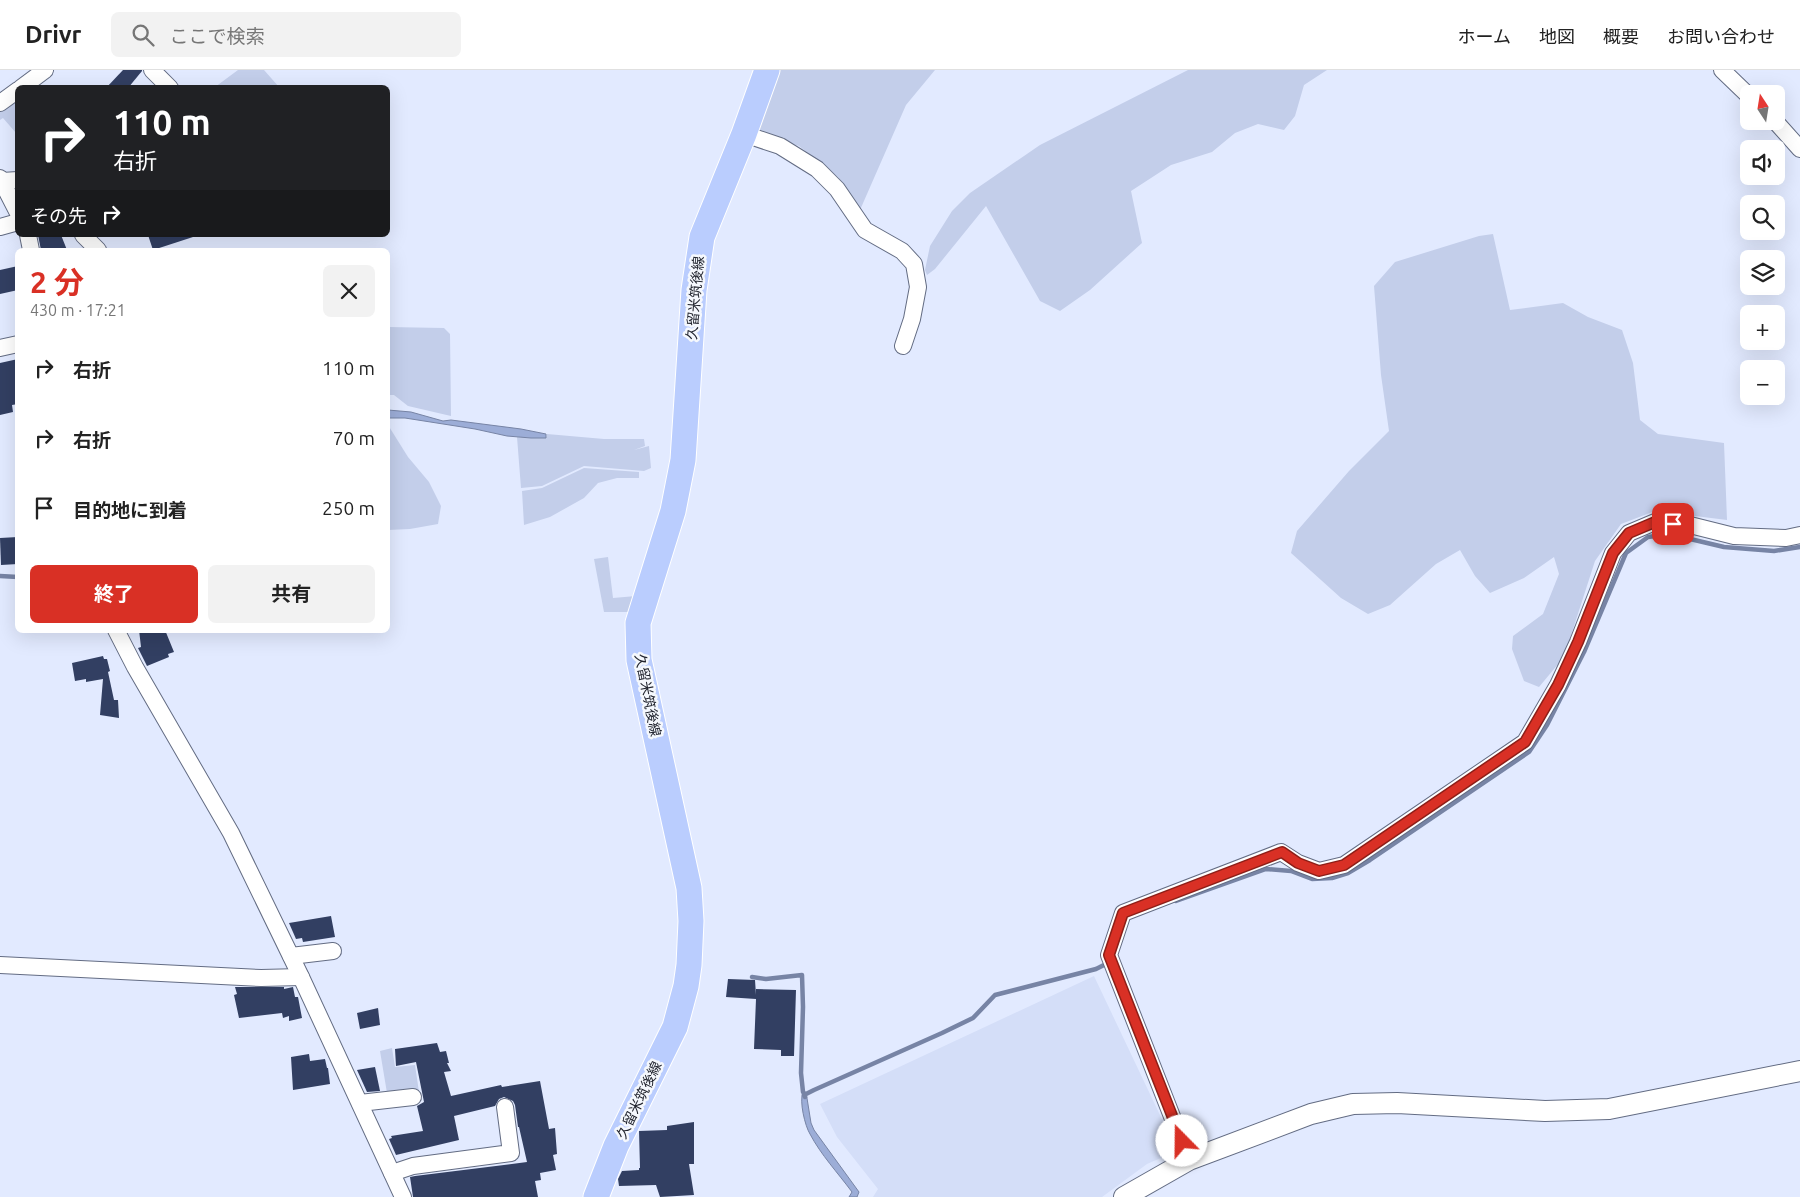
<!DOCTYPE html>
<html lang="ja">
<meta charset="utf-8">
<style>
:root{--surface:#fff;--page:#f2f2f2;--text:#222;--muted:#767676;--line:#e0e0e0;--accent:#d93025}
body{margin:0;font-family:Ubuntu,"Noto Sans JP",sans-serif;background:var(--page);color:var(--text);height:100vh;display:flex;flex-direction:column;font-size:19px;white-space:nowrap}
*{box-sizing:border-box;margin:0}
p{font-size:16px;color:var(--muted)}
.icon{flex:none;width:28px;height:28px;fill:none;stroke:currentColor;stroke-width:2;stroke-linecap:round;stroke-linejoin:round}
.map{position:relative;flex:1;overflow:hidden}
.details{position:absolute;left:15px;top:178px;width:375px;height:385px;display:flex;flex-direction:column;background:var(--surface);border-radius:8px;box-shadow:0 5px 20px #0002}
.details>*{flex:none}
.guide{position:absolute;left:15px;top:15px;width:375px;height:152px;border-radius:8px;box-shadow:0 5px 20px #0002;background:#202124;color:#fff;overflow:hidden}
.needle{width:32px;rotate:348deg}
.tools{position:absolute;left:1740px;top:15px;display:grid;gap:10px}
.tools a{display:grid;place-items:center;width:45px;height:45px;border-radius:8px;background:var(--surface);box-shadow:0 5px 20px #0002;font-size:25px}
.pin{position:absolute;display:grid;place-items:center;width:42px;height:42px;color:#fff;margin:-21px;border-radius:10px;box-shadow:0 2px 8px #0006}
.me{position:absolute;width:55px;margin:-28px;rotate:338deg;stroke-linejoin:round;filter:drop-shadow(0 0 4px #0008)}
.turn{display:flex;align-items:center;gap:18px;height:105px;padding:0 15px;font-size:22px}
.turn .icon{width:65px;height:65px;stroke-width:2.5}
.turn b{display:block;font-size:35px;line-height:42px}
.then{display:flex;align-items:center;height:48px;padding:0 15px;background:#0003;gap:10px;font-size:19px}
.round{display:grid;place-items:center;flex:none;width:52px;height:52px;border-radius:8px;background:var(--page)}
.overview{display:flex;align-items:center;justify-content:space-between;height:85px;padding:0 15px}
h1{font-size:30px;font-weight:700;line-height:38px;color:var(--accent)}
.primary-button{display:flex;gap:10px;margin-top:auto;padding:10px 15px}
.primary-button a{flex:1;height:58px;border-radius:8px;background:var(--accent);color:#fff;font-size:20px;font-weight:700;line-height:58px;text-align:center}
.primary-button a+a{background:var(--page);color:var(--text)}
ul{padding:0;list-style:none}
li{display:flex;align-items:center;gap:15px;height:70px;padding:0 15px}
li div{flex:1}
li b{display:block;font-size:19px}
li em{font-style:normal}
header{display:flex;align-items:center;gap:30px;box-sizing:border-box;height:70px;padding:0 25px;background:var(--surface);border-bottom:1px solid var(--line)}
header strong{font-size:24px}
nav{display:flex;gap:28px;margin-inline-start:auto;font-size:18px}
.search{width:350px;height:45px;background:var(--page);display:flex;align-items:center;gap:12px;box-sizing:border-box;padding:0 18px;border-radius:8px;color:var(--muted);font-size:19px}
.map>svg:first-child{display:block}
</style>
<header>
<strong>Drivr</strong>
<div class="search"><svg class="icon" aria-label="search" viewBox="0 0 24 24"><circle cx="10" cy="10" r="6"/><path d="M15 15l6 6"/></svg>ここで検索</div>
<nav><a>ホーム</a><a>地図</a><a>概要</a><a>お問い合わせ</a></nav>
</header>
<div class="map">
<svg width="1800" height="1127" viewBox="0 0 1800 1127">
<rect width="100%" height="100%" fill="#e2eaff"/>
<path fill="#d4def8" d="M1094,906l83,175 -30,13 -45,33h-229l5,-8 -41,-52 -17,-33z"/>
<g fill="#c3ceea">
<path d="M238,0h26l15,17h-64z"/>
<path d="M777,0h158l-29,35 -46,105 -22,-33 -39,-31 -44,-14z"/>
<path d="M1188,0h139l-23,15 -9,31 -11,14 -26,-6 -23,9 -23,19 -41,13 -40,26 11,52 -52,47 -30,21 -20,-10 -54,-95 -51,63 -8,6 -2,-5 5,-24 22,-35 18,-18 70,-48z"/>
<path d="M17,26v36l-1,1 -13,-15 -3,2v-13z"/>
<path d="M1493,164l17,76 53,-7 25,14 34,13 11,33 7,57 18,14 66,9 3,77 -72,-9 -34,13 -26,37 -31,96 -25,30 -15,-6 -12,-32 1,-13 30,-22 16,-40 -5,-17 -30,21 -34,15 -15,-17 -15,-26 -24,14 -46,41 -22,9 -27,-16 -50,-45 6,-22 52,-60 40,-40 -8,-56 -7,-89 21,-24 84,-26z"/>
<path d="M388,257l56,1 6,6 1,82 -43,-10 -14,-11h-6z"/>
<path d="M388,355l20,32 21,25 12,24 -3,18 -28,5 -22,1z"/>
<path d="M547,364l57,5h40l1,7 -11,4 15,-4 2,22 -7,3 -60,-5 -42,20 -21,2 -4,-51 29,1z"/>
<path d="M584,398l55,4v6h-22l-19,5 -14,15 -34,19 -26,8 -2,-34 20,-3z"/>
<path d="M608,487l5,41 23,-2 -5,16h-27l-10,-53z"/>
<path d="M392,978l3,19 20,-2 4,27 -32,1 -7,-42z"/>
</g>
<g fill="#9cadd7" stroke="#7784a5">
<path d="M388,340l23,2 32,9 8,-1 70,9 25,5v4h-15l-24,-2 -32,-7 -70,-11h-17z"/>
<path d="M803,1022h3l5,31 3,7 45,62 -2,5h-8l3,-5c-14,-19 -31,-37 -42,-58 -5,-8 -11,-33 -7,-42z"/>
</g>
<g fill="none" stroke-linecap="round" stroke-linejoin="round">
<g stroke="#7784a5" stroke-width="4.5">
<path d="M0,506l18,1"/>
<path d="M1176,831l90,-32 25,2 21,8 20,-1 16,-5 22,-13 159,-108 18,-27 37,-73 42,-99 22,-16 21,-3 55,13 50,4 26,-4"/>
<path d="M752,907l14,2 36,-4 1,32 -2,66 2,19"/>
<path d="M805,1027l-1,-2 10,-5 128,-57 31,-15 22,-23 101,-26 12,-6"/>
</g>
</g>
<g fill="#323f62">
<path d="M123,0h19v1l-14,17h-22z"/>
<path d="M38,165h23l6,15h-26z"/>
<path d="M148,165h45v2l-40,13z"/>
<path d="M18,196v24l-18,4v-24z"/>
<path d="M18,289v45l-6,1 1,7 -13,3v-52z"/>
<path d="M18,467v27l-17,1 -1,-27z"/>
<path d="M139,560h26l9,22 -6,2 1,3 -22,9 -9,-18 3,-1z"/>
<path d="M103,586l1,3h3l3,12 -2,1 6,28h4l1,18 -19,-3 3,-36 -17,3v-3l-11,2 -3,-18z"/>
<path d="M331,846l4,21 -32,5 -1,-4 -6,1 -7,-16z"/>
<path d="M728,909l27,1 1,15v-6l40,1 -2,66h-13v-6l-27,-1 2,-50 -30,-2z"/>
<path d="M235,917h49v2l9,-2 2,10h3l4,21 -13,3v-5l-6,2 -1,-5 -43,5 -5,-23 3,-1z"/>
<path d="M378,938l2,17 -20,4 -3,-16z"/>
<path d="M437,973l3,9 6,-1 3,12h-2l4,8 -7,1 7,24 50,-11 1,2 38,-6 9,48 6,-1 2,26 -4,1 3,15 -16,3 1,7 -6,1 3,16h-125l-3,-20 5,-1 112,-14 -8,-35h-1l-3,-22 -2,-4 -9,-4 -5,2 -4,7 -41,10 5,24 -63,15 -7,-16 3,-1 -1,-2 32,-5 -6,-25 7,-4 -8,-40 -20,4 -1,-17z"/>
<path d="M309,984l1,7 15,-2 2,9h1l2,16 -37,6 -2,-33z"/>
<path d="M375,997l5,24 -13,1 -10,-22z"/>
<path d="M694,1052v42h-5l5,31 -34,2 -4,-12 -37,1 -1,-7 4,-8 17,-1v-2h1l-1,-37 28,-1v-4z"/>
</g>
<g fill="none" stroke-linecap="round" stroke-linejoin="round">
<defs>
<g id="minor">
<path d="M152,0l18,18"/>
<path d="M1722,0l27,26"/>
<path d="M21,18l24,-18"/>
<path d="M0,33l18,-13"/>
<path d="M1775,51l25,28"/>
<path d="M744,64l36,12 37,23 20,20 28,41 37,21 12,13 4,23 -6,32 -9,27"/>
<path d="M0,108l18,35"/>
<path d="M2,111l16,-1"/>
<path d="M0,157l18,-5"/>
<path d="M28,165l3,15"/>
<path d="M83,165l15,15"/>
<path d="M0,278l18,-4"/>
<path d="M116,560l19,37 96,166 70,144 102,220"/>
<path d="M291,886l42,-5"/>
<path d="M0,895l261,13 40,-1"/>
<path d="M360,1033l53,-6"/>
<path d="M1189,1090l-80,-205 14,-42 158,-61 17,11 21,8 25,-6 181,-123 33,-57 20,-43 35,-89 16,-20 26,-11 35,3 44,11 52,2 14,-3"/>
<path d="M392,1103l21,-7 98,-13 -6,-46"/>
</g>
<path id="tertiary" d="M1124,1127l65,-37 122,-46 42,-10 44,-1 148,8 64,-2 191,-38"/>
<path id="primary" d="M596,1127l20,-51 59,-119 11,-41 3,-21 2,-44 -2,-33 -50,-228 -1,-37 35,-112 10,-51 11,-170 8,-53 42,-103 23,-64"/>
</defs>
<use href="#minor" stroke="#636c83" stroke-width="18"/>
<use href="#tertiary" stroke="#636c83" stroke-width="22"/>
<use href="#primary" stroke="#fff" stroke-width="27"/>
<use href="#minor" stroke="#fff" stroke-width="16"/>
<use href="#tertiary" stroke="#fff" stroke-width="20"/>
<use href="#primary" stroke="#bacdfe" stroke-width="25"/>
</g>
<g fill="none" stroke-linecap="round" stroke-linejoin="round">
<defs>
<path id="route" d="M1182,1071l-73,-186 14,-42 159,-61 16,11 21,8 25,-6 181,-123 33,-57 20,-43 35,-89 16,-20 26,-11 18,2"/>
</defs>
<use href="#route" stroke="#8d1f18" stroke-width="12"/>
<use href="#route" stroke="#d93025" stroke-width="9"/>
</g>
<g text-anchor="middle" stroke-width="5" stroke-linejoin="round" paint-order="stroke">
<g font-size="14" fill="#22252f" stroke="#f5f8fd">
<text transform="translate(695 228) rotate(-85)" y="5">久留米筑後線</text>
<text transform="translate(648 625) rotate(79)" y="5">久留米筑後線</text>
<text transform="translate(639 1030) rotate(-64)" y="5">久留米筑後線</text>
</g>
</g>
</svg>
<div class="tools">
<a><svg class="needle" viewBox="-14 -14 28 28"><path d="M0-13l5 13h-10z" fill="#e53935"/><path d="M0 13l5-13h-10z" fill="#767676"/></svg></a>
<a><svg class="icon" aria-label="sound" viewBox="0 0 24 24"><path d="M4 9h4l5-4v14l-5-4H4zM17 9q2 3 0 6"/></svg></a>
<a><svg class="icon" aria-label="search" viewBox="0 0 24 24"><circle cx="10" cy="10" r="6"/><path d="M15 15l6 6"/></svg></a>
<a><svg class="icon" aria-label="layers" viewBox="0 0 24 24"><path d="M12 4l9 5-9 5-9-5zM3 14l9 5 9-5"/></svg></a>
<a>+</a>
<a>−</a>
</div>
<div class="pin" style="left:1673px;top:454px;background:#d93025"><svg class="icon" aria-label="arrive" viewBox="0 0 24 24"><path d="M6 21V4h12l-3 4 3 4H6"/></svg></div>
<svg class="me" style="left:1182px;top:1071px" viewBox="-20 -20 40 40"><circle r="19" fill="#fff"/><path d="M0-13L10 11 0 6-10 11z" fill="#d93025"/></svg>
<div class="guide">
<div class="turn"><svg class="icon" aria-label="right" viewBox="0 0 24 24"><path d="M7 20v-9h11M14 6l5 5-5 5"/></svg><div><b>110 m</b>右折</div></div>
<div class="then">その先<svg class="icon" aria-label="right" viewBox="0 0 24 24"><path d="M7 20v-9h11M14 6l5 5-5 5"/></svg></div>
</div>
<section class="details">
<div class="overview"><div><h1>2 分</h1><p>430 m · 17:21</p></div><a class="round"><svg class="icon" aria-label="close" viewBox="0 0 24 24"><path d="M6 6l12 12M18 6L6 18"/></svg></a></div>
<ul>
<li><svg class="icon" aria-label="right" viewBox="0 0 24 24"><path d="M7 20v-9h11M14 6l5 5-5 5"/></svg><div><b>右折</b></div><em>110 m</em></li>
<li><svg class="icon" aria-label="right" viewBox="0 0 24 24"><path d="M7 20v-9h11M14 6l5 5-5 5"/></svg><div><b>右折</b></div><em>70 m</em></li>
<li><svg class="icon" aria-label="arrive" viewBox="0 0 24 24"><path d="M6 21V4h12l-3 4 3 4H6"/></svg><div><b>目的地に到着</b></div><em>250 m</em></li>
</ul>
<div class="primary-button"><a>終了</a><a>共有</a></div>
</section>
</div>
